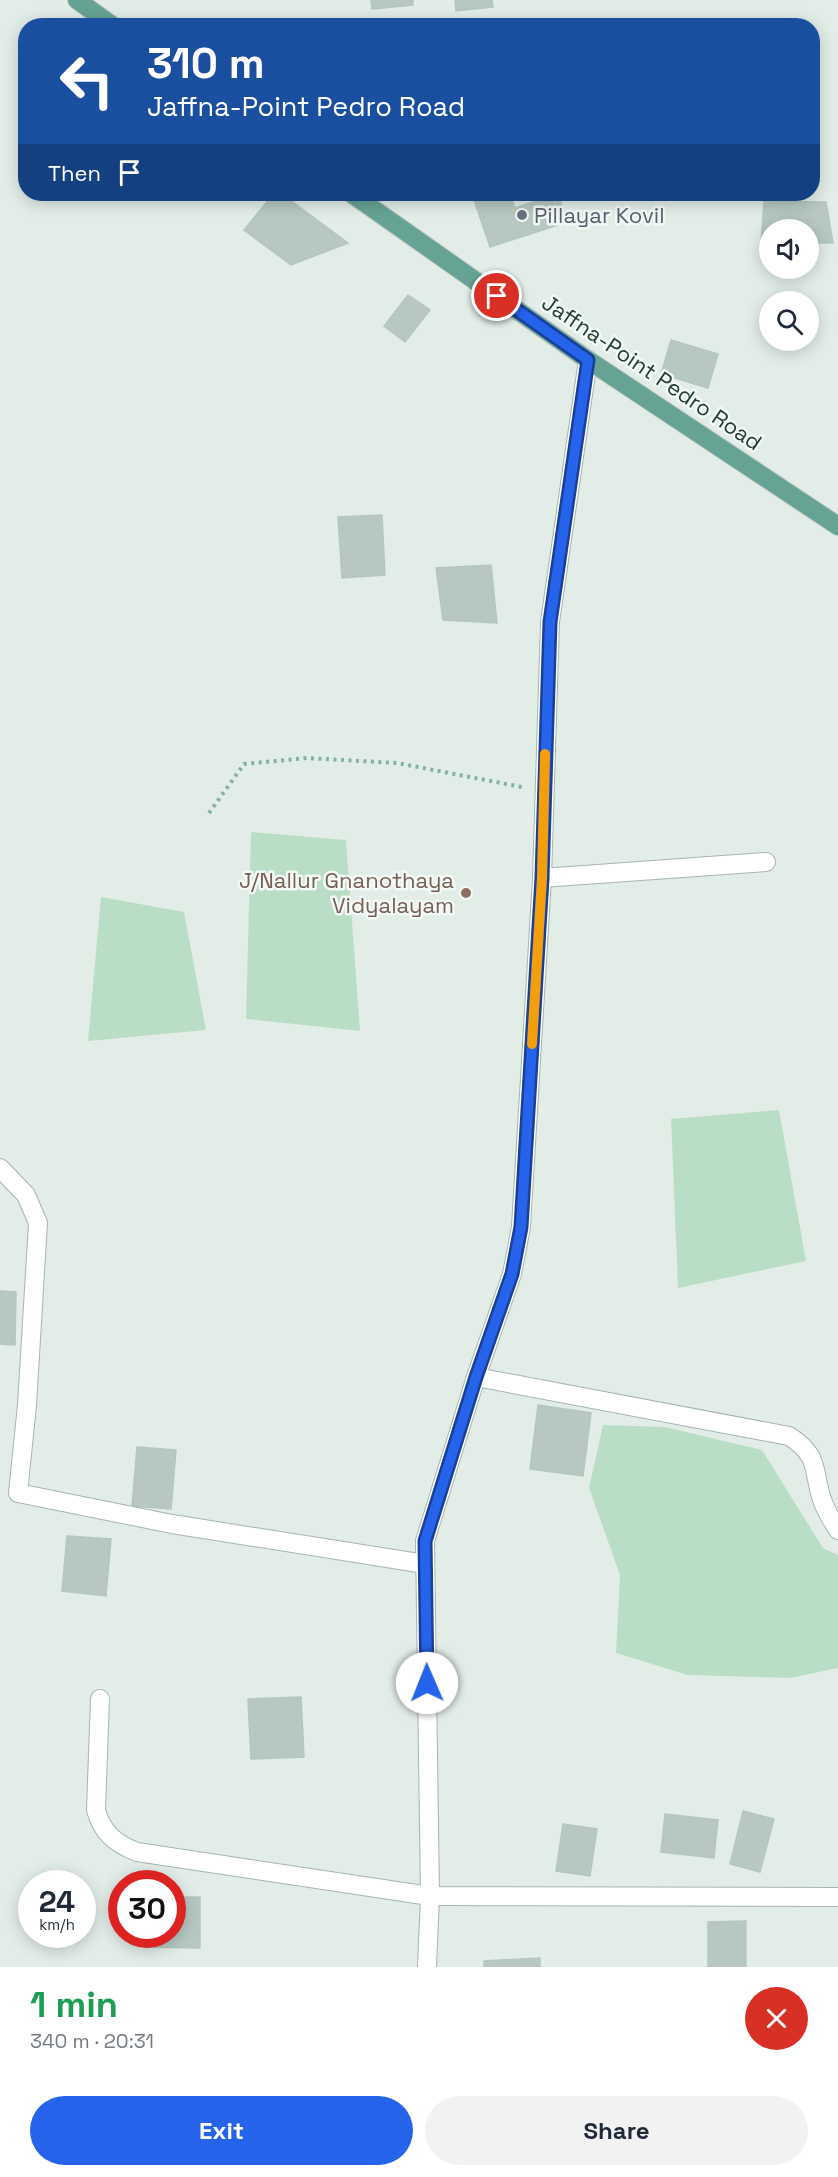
<!DOCTYPE html>
<meta charset="utf-8">
<style>
:root{--surface:#fff;--page:#f2f2f3;--text:#1f2937;--muted:#747a83;--accent:#2563eb}
body{margin:0;font-family:"Space Grotesk",sans-serif;background:var(--page);color:var(--text);height:100vh;display:flex;flex-direction:column;font-size:22px;white-space:nowrap}
*{box-sizing:border-box;margin:0}
p{font-size:20px;color:var(--muted)}
.icon{flex:none;width:33px;height:33px;fill:none;stroke:currentColor;stroke-width:2;stroke-linecap:round;stroke-linejoin:round}
.map{position:relative;height:1967px;overflow:hidden}
.details{display:flex;flex-direction:column;background:var(--surface);flex:1}
.details>*{flex:none}
.hud{position:absolute;left:18px;top:18px;width:802px;height:183px;border-radius:24px;box-shadow:0 3px 15px #0003;background:#1a4fa0;color:#fff;overflow:hidden}
.buttons{position:absolute;left:759px;top:219px;display:grid;gap:12px}
.buttons a{display:grid;place-items:center;width:60px;height:60px;border-radius:50%;background:var(--surface);box-shadow:0 3px 15px #0003;font-size:30px}
.speed{position:absolute;left:18px;top:1870px;display:flex;gap:12px;font-size:30px;font-weight:700;text-align:center}
.speed>*{display:grid;place-content:center;width:78px;height:78px;border-radius:50%;background:var(--surface);box-shadow:0 3px 15px #0003;line-height:1}
.speed small{font-size:15px;font-weight:400}
.speed .limit{border:9px solid #d22;background:#fff;color:#111}
.pin{position:absolute;display:grid;place-items:center;width:51px;height:51px;color:#fff;margin:-26px;border:3px solid #fff;border-radius:50%;box-shadow:0 2px 6px #0007}
.me{position:absolute;width:66px;margin:-33px;rotate:359deg;stroke-linejoin:round;filter:drop-shadow(0 0 4px #0008)}
.turn{display:flex;align-items:center;gap:21px;height:126px;padding:0 30px;font-size:27px}
.turn .icon{width:78px;height:78px;stroke-width:2.5}
.turn b{display:block;font-size:42px;line-height:51px}
.then{display:flex;align-items:center;height:57px;padding:0 30px;background:#0003;gap:12px;font-size:22px}
.round{display:grid;place-items:center;flex:none;width:63px;height:63px;border-radius:32px;background:var(--page)}
.summary{display:flex;align-items:center;justify-content:space-between;height:102px;padding:0 30px}
h1{font-size:36px;font-weight:600;line-height:45px;color:#1e9e55}
.button{display:flex;gap:12px;margin-top:auto;padding:12px 30px}
.button a{flex:1;height:69px;border-radius:36px;background:var(--accent);color:#fff;font-size:24px;font-weight:600;line-height:69px;text-align:center}
.button a+a{background:var(--page);color:var(--text)}
.map>svg:first-child{display:block}
</style>
<div class="map">
<svg width="838" height="1967" viewBox="0 0 838 1967">
<rect width="100%" height="100%" fill="#e2ede8"/>
<g fill="#badec5">
<path d="M251,832l95,8 14,191 -114,-12z"/>
<path d="M101,897l83,15 22,118 -118,11z"/>
<path d="M779,1110l27,151 -128,27 -7,-169z"/>
<path d="M603,1425l62,2 97,23 61,98 15,7v113l-48,10 -102,-3 -72,-22 4,-78 -31,-87z"/>
</g>
<g fill="#b7c8c1" stroke="#b4c7bf" stroke-width="1.5">
<path d="M371,0h42v5l-41,4z"/>
<path d="M455,0h37l1,7 -37,4z"/>
<path d="M273,194h9l66,49 -57,22 -47,-35z"/>
<path d="M472,194h38l5,14 43,-14 9,28 -77,25z"/>
<path d="M764,201l62,1 7,41h-25v-13h-38v13h-9z"/>
<path d="M408,295l22,15 -25,32 -21,-16z"/>
<path d="M671,340l47,14 -10,34 -47,-14z"/>
<path d="M382,515l3,60 -43,3 -4,-61z"/>
<path d="M491,565l6,58 -54,-3 -7,-52z"/>
<path d="M0,1291l16,1 -1,53 -15,-1z"/>
<path d="M538,1405l53,8 -8,63 -53,-7z"/>
<path d="M137,1447l39,3 -5,59 -39,-3z"/>
<path d="M67,1536l44,3 -5,57 -44,-5z"/>
<path d="M301,1697l3,60 -53,2 -3,-60z"/>
<path d="M743,1811l31,8 -14,53 -30,-8z"/>
<path d="M665,1814l53,6 -4,38 -53,-6z"/>
<path d="M563,1824l34,5 -7,47 -34,-5z"/>
<path d="M172,1897h28v51l-54,-1v-12h26z"/>
<path d="M746,1921v46h-38v-45z"/>
<path d="M540,1958v9h-56v-6z"/>
</g>
<g fill="none" stroke-linecap="round" stroke-linejoin="round">
<defs>
<g id="minor">
<path d="M542,878l224,-16"/>
<path d="M0,1168l26,27 12,28 -11,182 -9,88 154,31 253,40"/>
<path d="M476,1377l313,59c34,22 22,37 35,69 4,9 9,17 14,25"/>
<path d="M100,1699l-4,111c6,23 20,34 41,42l293,44 408,1"/>
<path d="M427,1967l3,-71 -5,-355 51,-164 36,-103 9,-47 21,-349 8,-256 38,-262"/>
</g>
<g id="major">
<path d="M77,0l36,26"/>
<path d="M352,194l236,166 250,166"/>
</g>
</defs>
<use href="#minor" stroke="#a5b5af" stroke-width="20"/>
<use href="#major" stroke="#c1c9c7" stroke-width="20"/>
<path stroke="#82b1a4" stroke-width="4" stroke-dasharray="3 4.5" stroke-linecap="butt" d="M209,813l35,-49 63,-6 90,5 125,24"/>
<use href="#minor" stroke="#fff" stroke-width="18"/>
<use href="#major" stroke="#66a395" stroke-width="18"/>
</g>
<g fill="none" stroke-linecap="round" stroke-linejoin="round">
<defs>
<path id="route" d="M427,1683l-2,-142 51,-164 36,-103 9,-47 21,-349 8,-256 38,-262 -91,-64"/>
</defs>
<use href="#route" stroke="#184099" stroke-width="15"/>
<use href="#route" stroke="#2563eb" stroke-width="10"/>
<path stroke="#f59e0b" stroke-width="10" d="M532,1044l10,-166 3,-124"/>
</g>
<circle fill="#6b7280" stroke="#f3f9f6" stroke-width="2" cx="522" cy="215" r="6"/>
<circle fill="#8d6e63" stroke="#f3f9f6" stroke-width="2" cx="466" cy="893" r="6"/>
<g text-anchor="middle" stroke-width="5" stroke-linejoin="round" paint-order="stroke">
<g font-size="22" fill="#5b616d" stroke="#f3f9f6" text-anchor="start">
<text x="534" y="223">Pillayar Kovil</text>
</g>
<g font-size="22" fill="#223e37" stroke="#f3f9f6">
<text transform="translate(652 372) rotate(34)" y="8">Jaffna-Point Pedro Road</text>
</g>
<g font-size="22" fill="#785e54" stroke="#f3f9f6" text-anchor="end">
<text x="454" y="888">J/Nallur Gnanothaya<tspan x="454" dy="25">Vidyalayam</tspan></text>
</g>
</g>
</svg>
<div class="buttons">
<a><svg class="icon" aria-label="sound" viewBox="0 0 24 24"><path d="M4 9h4l5-4v14l-5-4H4zM17 9q2 3 0 6"/></svg></a>
<a><svg class="icon" aria-label="search" viewBox="0 0 24 24"><circle cx="10" cy="10" r="6"/><path d="M15 15l6 6"/></svg></a>
</div>
<div class="speed"><div>24<small>km/h</small></div><div class="limit">30</div></div>
<div class="pin" style="left:497px;top:296px;background:#d93025"><svg class="icon" aria-label="arrive" viewBox="0 0 24 24"><path d="M6 21V4h12l-3 4 3 4H6"/></svg></div>
<svg class="me" style="left:427px;top:1683px" viewBox="-20 -20 40 40"><circle r="19" fill="#fff"/><path d="M0-13L10 11 0 6-10 11z" fill="#2563eb"/></svg>
<div class="hud">
<div class="turn"><svg class="icon" aria-label="left" viewBox="0 0 24 24"><path d="M17 20v-9H6M10 6l-5 5 5 5"/></svg><div><b>310 m</b>Jaffna-Point Pedro Road</div></div>
<div class="then">Then<svg class="icon" aria-label="arrive" viewBox="0 0 24 24"><path d="M6 21V4h12l-3 4 3 4H6"/></svg></div>
</div>
</div>
<section class="details">
<div class="summary"><div><h1>1 min</h1><p>340 m · 20:31</p></div><a class="round" style="background:#d93025;color:#fff"><svg class="icon" aria-label="close" viewBox="0 0 24 24"><path d="M6 6l12 12M18 6L6 18"/></svg></a></div>
<div class="button"><a>Exit</a><a>Share</a></div>
</section>
